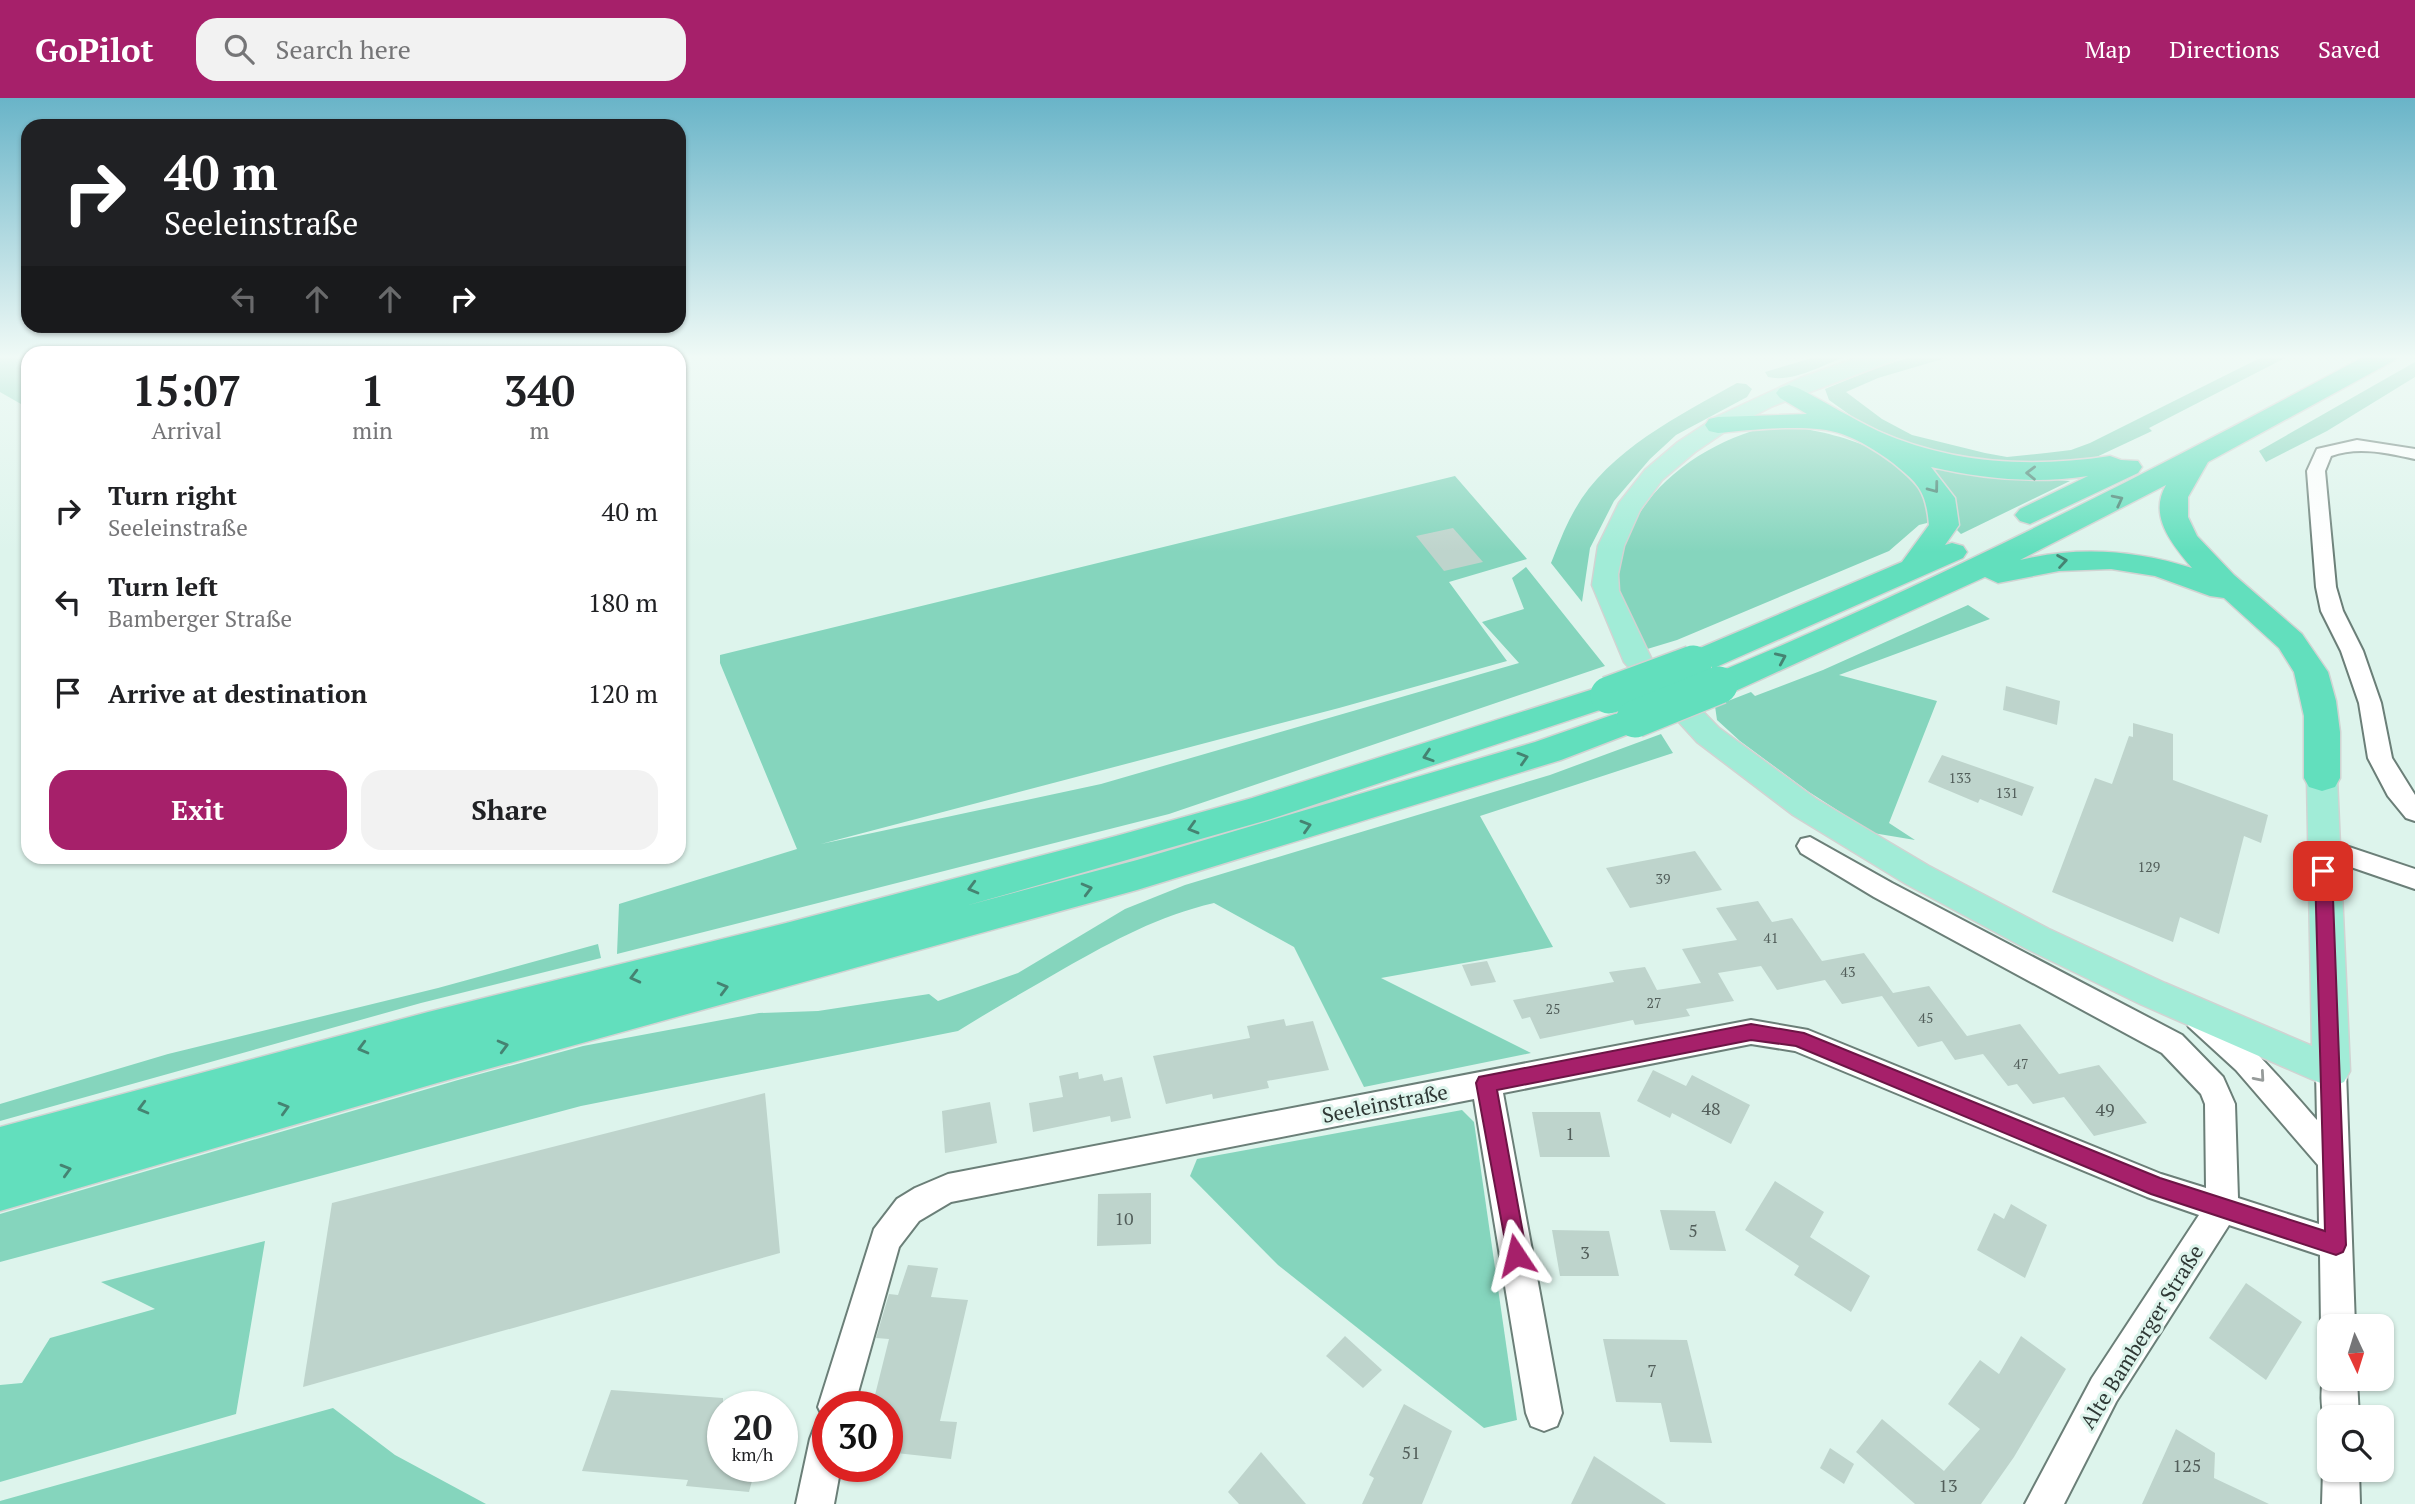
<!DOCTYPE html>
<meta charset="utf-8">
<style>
:root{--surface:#fff;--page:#f2f2f2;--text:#202124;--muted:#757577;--accent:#a6206a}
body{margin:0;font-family:"PT Serif",serif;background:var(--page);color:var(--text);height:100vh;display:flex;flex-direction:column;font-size:26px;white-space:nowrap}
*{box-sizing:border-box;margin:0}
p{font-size:23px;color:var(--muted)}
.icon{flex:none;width:38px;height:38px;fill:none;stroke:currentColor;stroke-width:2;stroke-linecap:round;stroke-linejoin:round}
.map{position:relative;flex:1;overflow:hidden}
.side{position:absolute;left:21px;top:248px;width:665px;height:518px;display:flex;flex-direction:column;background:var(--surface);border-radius:21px;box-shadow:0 2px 5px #0004}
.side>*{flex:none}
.banner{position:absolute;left:21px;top:21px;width:665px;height:214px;border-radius:21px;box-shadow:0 2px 5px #0004;background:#202124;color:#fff;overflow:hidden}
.needle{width:46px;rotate:176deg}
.buttons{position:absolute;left:2317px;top:1216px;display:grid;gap:14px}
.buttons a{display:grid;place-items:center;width:77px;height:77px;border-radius:14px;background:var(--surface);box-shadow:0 2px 5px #0004;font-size:35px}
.speed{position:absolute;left:707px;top:1293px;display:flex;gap:14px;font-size:35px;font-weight:700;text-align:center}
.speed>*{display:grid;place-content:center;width:91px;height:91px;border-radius:50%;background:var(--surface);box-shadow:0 2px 5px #0004;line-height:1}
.speed small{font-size:18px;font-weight:400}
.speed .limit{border:10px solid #d22;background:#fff;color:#111}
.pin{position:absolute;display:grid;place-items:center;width:60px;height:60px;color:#fff;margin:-30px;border-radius:14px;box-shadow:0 4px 10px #0006}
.me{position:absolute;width:77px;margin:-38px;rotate:350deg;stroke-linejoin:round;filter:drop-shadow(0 0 5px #0008)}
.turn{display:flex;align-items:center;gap:24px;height:147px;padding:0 28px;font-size:32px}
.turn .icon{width:91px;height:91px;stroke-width:2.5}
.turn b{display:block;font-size:49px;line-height:60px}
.lanes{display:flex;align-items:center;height:66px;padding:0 28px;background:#0003;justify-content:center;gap:35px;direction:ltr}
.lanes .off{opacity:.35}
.eta{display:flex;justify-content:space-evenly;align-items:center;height:119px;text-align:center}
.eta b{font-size:42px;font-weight:800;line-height:49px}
.primary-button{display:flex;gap:14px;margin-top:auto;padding:14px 28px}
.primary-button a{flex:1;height:80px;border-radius:21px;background:var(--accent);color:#fff;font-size:28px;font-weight:800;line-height:80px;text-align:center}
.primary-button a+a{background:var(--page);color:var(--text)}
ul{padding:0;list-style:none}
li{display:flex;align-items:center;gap:21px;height:91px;padding:0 28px}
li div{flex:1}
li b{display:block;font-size:26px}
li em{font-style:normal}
header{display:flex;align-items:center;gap:42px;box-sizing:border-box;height:98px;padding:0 35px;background:var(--accent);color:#fff}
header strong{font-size:33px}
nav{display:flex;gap:38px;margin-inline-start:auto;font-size:24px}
.search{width:490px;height:63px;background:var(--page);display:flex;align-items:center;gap:18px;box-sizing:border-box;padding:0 24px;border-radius:21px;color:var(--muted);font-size:26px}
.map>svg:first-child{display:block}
</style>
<header>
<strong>GoPilot</strong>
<div class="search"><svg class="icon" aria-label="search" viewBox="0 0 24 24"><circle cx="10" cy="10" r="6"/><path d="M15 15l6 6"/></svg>Search here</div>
<nav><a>Map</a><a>Directions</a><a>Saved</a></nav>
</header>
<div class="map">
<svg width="2415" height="1406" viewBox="0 0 2415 1406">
<rect width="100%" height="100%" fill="#ddf4ec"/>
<g fill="#85d5bd">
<path d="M0,257h28v53l-28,-16z"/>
<path d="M1822,257h27c-24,9 -56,28 -81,22l-3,-5z"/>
<path d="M1918,257h38l-78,23 -32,14 36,27 30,16 73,18 22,4 39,-4 25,-3 19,-7 176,-88h25l-142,73 3,3 -62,29 -22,6 -102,-4 -64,-21 -45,-21 -28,-20 -4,-11 56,-23z"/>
<path d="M2415,264v15l-88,54 -61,31 -7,-11z"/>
<path d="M1737,285l9,1 6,5 -5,8 -71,38 -26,24 -36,42 -24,47 -8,54 -31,-39c7,-17 13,-34 22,-50 33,-62 106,-97 164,-130z"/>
<path d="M1770,328c39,-1 123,20 147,54 6,8 10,21 14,30l-4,13 -8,2 -30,26 -212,89 -33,10c-7,-15 -24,-44 -25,-59 -5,-86 75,-147 151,-165z"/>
<path d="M1917,362l58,15 95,6 -109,53 -6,-6z"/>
<path d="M1455,378l72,83 -78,23 58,79 -168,47 -518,136 280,-60 418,-121 -37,-41 42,-13 -12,-31 14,-11 79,99 -436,148 -552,140 2,-50 178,-55 -77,-186v-8z"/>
<path d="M1968,507l22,14 -151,56 98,26 -48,122 26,17 -42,-7 -64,-41 -69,-51 -23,-21 -2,-14 36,-14 4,4 68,-26z"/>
<path d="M1661,636l12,19 -193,63 73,131 -172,31 150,75 -167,34 -70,-140 -80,-44c-56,13 -99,37 -149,65 -36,21 -72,41 -107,63l-377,75 -581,156v-48l458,-134 125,-34 176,-33 59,-2 111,-17 9,7 80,-28 107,-64 60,-24 365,-110z"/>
<path d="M598,846l3,14 -180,45 -421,118v-17l168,-50 270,-66z"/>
<path d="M1462,1012l12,12 43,298 -33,8 -206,-163 -88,-89 7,-17z"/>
<path d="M265,1143l-29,173 -236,68v-97l22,-2 28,-45 105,-29 -54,-27z"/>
<path d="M333,1310l62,47 91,49h-486v-3z"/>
</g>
<g fill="#bed4cc">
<path d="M1453,430l30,34 -39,9 -28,-35z"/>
<path d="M2006,588l54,15 -3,24 -54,-15z"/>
<path d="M2133,625l40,11v46l95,35 -7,28 -17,-7 -25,98 -39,-17 -7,25 -121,-50 43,-114 17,6 17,-48 4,1z"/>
<path d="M1942,657l92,32 -12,29 -42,-17 -2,4 -50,-21z"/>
<path d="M1695,753l27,39 -92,18 -24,-40z"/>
<path d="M1758,803l14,21 20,-4 30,43 42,-8 29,40 36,-7 38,50 53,-12 39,50 40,-9 48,58 -53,13 -30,-39 -31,7 -16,-20 -9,2 -25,-32 -28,6 -13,-19 -24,6 -36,-51 -40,8 -17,-24 -48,10 -16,-24 -43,7 16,28 -48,8 4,7 -55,9 -2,-5 -93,19 -10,-22 -8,2 -9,-19 101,-18 -5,-10 36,-5 12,23 44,-7 -19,-34 55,-9 -21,-32z"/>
<path d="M1487,863l9,21 -25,4 -9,-21z"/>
<path d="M1284,921l2,7 27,-5 16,49 -62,11 2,7 -56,11 -1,-5 -46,10 -13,-48 97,-18 -3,-12z"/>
<path d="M1653,972l33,16 6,-11 58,30 -19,39 -59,-31 -2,5 -33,-17z"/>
<path d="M1078,974l1,7 23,-5 2,7 18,-4 9,41 -20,4 -1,-6 -77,16 -4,-29 34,-6 -4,-21z"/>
<path d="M765,995l15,160 -477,134 29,-184z"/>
<path d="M990,1004l7,41 -52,10 -3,-42z"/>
<path d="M1532,1014h68l10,45h-70z"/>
<path d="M1775,1083l49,31 -14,25 60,39 -19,36 -57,-37 5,-9 -54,-36z"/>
<path d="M1151,1095v51l-54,2 1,-52z"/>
<path d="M2011,1106l36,21 -22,53 -48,-28 17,-37 10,6z"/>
<path d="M1660,1112l55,1 11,40 -56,-1z"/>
<path d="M1552,1132l57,1 10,45h-59z"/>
<path d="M908,1167l30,3 -7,29 37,3 -28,121 17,1 -6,37 -64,-7v-45h-15l17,-68 -13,-1 13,-44 9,1z"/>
<path d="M2246,1185l56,39 -36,58 -57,-42z"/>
<path d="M1345,1238l37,34 -19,18 -37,-32z"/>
<path d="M2021,1238l45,33 -52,88 -33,47h-66l-59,-52 26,-33 62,52 36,-42 -32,-25 32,-44 19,14z"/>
<path d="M1603,1241l84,1 25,103 -42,-1 -9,-39 -45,-1z"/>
<path d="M611,1292l112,8v68h33l-7,26 -63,-6 2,-6 -106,-9z"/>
<path d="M1404,1306l48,27 -30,73h-60l12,-26 -5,-3z"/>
<path d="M2176,1331l39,24 -1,25 55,26h-127z"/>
<path d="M1830,1350l24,16 -10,20 -24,-16z"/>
<path d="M1261,1354l45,52h-67l-11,-12z"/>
<path d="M1594,1358l72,48h-95z"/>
</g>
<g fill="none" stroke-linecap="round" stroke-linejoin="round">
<defs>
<g id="minor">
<path d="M2357,342l58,9v10c-28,-6 -57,-13 -84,-3l-6,15 11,116 7,24 20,40 18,52 11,55 23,37v26l-9,-3 -18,-22 -20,-38 -9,-55 -18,-52 -20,-40 -5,-24 -9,-116 10,-22z"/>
<path d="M1810,739l82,46 290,152 41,42 12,27 3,94 81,26 -1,-59 -82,-95 -47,-43 -4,-8 4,-8c1,-1 10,-4 10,-4 22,1 101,94 118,113l-1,-49 5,-9 10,-4 10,4 5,9 9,255h-26v13l-3,-1 -5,-12 -1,-71 -91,-30 -113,177 -52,102h-39l67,-126 107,-163 -52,-18 -352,-146 -44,-7 -248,49 59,320 -5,13 -13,5 -13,-5 -5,-13 -52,-314 -523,103 -32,19 -20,26 -45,160h-26v59h13l-7,38h-38l14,-65 5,-13 13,-5 -4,-2 -6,-12 56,-178 23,-30 18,-11 33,-14 803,-154 57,10 353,144 45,14 -1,-84 -4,-10 -39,-41 -288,-156 -73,-44 -4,-7 4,-7z"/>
<path d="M2322,740l93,31v20l-102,-35 -4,-7 4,-7z"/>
<path d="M2329,1268v13h28l2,39h-30v13c-9,-17 -11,-49 0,-65z"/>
<path d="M2328,1359l1,13h30l1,34h-38l1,-34z"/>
</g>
<path id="major" d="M1865,257h32l-2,5 -122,46 -41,21 -37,25 -33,28 -22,30 -16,36 -6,28 1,17 32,67 68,70 97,71 113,67 120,63 116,54 147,63 -5,-268 4,-8 11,-3 11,3 4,8 13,293 -6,11 -13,5 -13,-5 -178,-78 -115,-56 -119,-64 -113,-69 -96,-73 -73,-80 -32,-77 6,-39 21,-43 26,-33 33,-28 38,-25 84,-39z"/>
<g id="highway">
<path d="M2367,257h31l-3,5 -187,102 -20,35v20l9,19 37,39 68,59 26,38 8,29 4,31v46l-5,9 -13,4 -13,-4 -5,-9v-62l-10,-44 -15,-24 -55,-50 -14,-2 -55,-20 -44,-7 -52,2 -61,12 -13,-6 -254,116 -12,3 -12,-3 -5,-8 5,-8c227,-94 444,-205 660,-322zM2166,387c-18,31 6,59 26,83 -58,-18 -113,-22 -172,-8z"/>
<path d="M1789,287l9,3c27,14 53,30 80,43 74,33 153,37 232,25l11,4 17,1 4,6 -4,6 -108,51 -10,-3 -5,-6 5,-6 68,-33c-52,8 -105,3 -157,-9l24,31 4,27 -14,20 7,-2 11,3 4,6 -4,6 -258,114 -12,3 -12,-3 -5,-8 5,-8 221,-94 27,-37c-3,-34 -10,-41 -36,-62 -16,-12 -32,-22 -51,-29 -30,-11 -92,-4 -124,-1l-9,-2 -4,-6 4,-6 9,-2 89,-3 -27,-16 -4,-5 4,-5z"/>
<path d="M1609,586l12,3 5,8 -5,8 -350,116 -306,87 172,-46 398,-118 100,-35 12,4 5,8 -5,8 -86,33 -424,130 -700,193 -437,128v-84l428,-115 358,-89 330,-87 136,-38z"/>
</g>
</defs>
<use href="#minor" stroke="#6b7f78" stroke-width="4"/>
<use href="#major" stroke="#d1d3d2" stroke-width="3"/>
<use href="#highway" stroke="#d1d3d2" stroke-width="3"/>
<use href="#minor" fill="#fff" fill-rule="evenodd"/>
<use href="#major" fill="#a1ecd7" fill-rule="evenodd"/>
<use href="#highway" fill="#62dfbd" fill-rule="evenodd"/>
<defs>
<g id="highway-bridge">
<path d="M1609,597l84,-31"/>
<path d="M1635,621l84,-34"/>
</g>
</defs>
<use href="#highway-bridge" stroke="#d1d3d2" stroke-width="40" stroke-linecap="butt"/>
<use href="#highway-bridge" stroke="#62dfbd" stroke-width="37"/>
</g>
<defs><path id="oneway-chevron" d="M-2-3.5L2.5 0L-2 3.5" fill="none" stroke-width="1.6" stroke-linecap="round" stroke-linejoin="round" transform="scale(1.75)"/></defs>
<g stroke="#458372">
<use href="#oneway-chevron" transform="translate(2031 375) rotate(-179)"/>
<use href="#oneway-chevron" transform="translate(1934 390) rotate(53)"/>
<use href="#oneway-chevron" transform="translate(2118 402) rotate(-27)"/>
<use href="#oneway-chevron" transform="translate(2062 463) rotate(-9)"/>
<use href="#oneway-chevron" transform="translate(1781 560) rotate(-24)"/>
<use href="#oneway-chevron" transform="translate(1428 658) rotate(162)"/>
<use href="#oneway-chevron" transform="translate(1523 660) rotate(-17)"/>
<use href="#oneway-chevron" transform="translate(1306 728) rotate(-17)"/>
<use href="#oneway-chevron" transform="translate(1193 730) rotate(164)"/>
<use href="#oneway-chevron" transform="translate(973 790) rotate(165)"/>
<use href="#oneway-chevron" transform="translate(1087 791) rotate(-15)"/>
<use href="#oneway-chevron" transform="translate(635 879) rotate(166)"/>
<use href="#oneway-chevron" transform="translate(723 890) rotate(-15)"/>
<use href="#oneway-chevron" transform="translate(503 948) rotate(-15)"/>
<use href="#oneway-chevron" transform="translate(363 950) rotate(165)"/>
<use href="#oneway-chevron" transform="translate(143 1010) rotate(165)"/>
<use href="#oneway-chevron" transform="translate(284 1010) rotate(-16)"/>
<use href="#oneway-chevron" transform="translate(66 1072) rotate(-16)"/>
</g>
<use stroke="#969b9a" href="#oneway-chevron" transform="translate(2260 979) rotate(49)"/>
<linearGradient id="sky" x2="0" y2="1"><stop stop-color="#69b4c8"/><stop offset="0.57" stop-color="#f0faf6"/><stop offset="1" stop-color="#f0faf6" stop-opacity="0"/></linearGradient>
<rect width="2415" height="454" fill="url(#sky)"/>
<path fill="#a6206a" stroke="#6c1545" stroke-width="2" d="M2323,767l9,6 14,374 -3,7 -7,3 -185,-61 -355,-148 -45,-6 -254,50 30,165 -3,7 -8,3 -7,-3 -33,-179 3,-6 272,-53 53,9 356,145 165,53 -10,-360z"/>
<g text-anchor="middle" stroke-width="6" stroke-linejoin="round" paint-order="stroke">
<g font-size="14" fill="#525e5a">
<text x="1960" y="685">133</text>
<text x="2007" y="700">131</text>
<text x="2149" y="774">129</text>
<text x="1663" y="786">39</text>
<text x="1771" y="845">41</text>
<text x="1848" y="879">43</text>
<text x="1654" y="910">27</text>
<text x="1553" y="916">25</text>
<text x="1926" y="925">45</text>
<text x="2021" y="971">47</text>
</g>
<g font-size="18" fill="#525e5a">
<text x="1711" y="1017">48</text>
<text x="2105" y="1018">49</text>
<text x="1570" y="1042">1</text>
<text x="1124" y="1127">10</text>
<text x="1693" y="1139">5</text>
<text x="1585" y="1161">3</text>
<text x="1652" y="1279">7</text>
<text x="1411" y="1361">51</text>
<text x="2187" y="1374">125</text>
<text x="1948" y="1394">13</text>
</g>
<g font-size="21" fill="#2e3734" stroke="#ddf4ec">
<text transform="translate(1385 1006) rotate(-11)" y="7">Seeleinstraße</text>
<text transform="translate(2142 1239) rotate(-58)" y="7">Alte Bamberger Straße</text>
</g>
</g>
</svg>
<div class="buttons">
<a><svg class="needle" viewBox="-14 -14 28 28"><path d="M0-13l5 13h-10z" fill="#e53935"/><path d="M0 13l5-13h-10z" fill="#757577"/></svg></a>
<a><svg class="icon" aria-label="search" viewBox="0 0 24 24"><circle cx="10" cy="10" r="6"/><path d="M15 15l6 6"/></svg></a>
</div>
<div class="speed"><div>20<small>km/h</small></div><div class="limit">30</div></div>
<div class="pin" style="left:2323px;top:773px;background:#d93025"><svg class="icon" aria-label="arrive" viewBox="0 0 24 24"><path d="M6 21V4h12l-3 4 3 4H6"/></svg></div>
<svg class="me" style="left:1516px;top:1157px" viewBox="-20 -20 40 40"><path d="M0-17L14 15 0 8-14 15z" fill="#a6206a" stroke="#fff" stroke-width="4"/></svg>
<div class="banner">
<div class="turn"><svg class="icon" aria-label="right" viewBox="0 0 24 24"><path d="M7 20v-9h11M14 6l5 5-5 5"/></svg><div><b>40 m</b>Seeleinstraße</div></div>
<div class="lanes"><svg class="icon off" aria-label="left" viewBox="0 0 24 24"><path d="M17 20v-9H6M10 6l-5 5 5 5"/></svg><svg class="icon off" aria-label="ahead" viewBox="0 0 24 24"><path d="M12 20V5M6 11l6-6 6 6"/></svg><svg class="icon off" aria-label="ahead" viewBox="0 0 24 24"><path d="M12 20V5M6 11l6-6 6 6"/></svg><svg class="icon" aria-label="right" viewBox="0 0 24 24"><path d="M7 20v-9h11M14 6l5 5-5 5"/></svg></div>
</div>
<section class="side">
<div class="eta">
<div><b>15:07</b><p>Arrival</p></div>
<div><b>1</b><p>min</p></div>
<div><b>340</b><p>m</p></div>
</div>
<ul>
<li><svg class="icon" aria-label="right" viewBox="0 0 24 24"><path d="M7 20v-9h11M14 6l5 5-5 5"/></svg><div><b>Turn right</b><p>Seeleinstraße</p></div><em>40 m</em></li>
<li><svg class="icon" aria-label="left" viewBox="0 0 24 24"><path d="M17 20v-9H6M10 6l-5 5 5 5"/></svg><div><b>Turn left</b><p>Bamberger Straße</p></div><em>180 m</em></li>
<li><svg class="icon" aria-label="arrive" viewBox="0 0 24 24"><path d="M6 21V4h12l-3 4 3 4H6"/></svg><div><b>Arrive at destination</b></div><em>120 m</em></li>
</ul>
<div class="primary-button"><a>Exit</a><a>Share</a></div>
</section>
</div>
